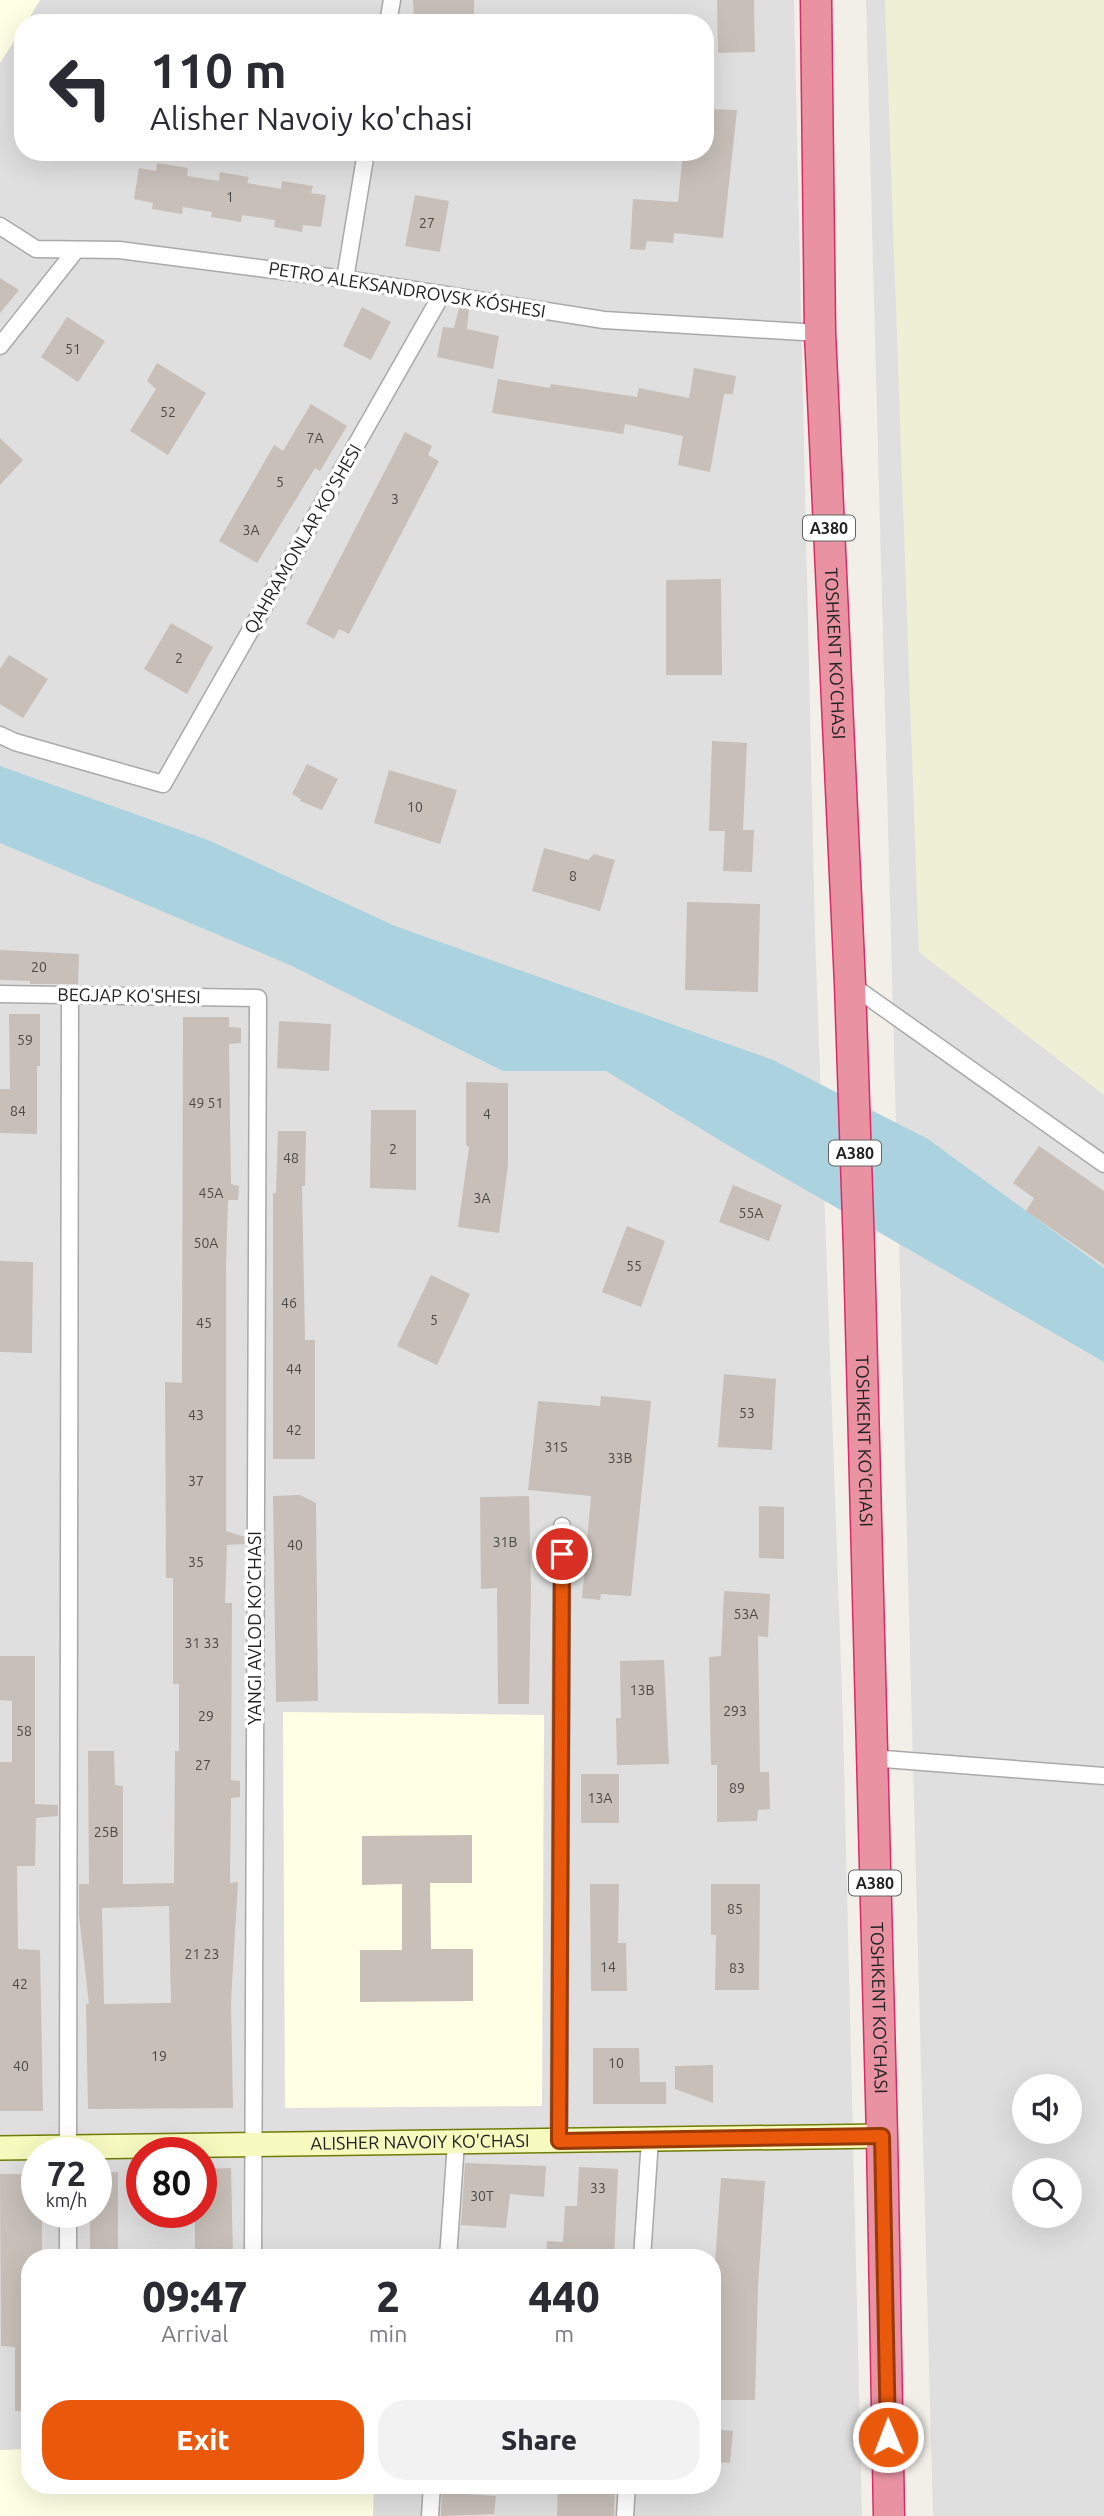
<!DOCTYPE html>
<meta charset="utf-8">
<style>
:root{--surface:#fff;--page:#f2f2f3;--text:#2b2b33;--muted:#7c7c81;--accent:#ea580c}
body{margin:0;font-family:Ubuntu,sans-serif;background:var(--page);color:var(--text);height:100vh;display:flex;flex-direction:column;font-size:26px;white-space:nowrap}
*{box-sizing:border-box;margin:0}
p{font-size:23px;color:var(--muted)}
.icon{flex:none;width:38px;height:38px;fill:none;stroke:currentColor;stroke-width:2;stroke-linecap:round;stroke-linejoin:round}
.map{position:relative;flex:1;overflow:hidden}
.side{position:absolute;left:21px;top:2249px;width:700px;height:245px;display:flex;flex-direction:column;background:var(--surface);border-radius:28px;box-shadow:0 7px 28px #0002}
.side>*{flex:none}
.guide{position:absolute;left:14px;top:14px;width:700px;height:147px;border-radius:28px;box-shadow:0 7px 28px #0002;background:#fff;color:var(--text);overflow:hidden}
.tools{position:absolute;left:1012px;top:2074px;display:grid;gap:14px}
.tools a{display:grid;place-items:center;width:70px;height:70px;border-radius:50%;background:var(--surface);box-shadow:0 7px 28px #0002;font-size:35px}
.speed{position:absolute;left:21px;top:2137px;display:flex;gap:14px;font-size:35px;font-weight:700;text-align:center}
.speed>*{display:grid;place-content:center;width:91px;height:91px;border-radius:50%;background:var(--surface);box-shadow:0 7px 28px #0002;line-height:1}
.speed small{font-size:18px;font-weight:400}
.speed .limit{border:10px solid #d22;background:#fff;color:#111}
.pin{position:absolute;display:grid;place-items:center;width:60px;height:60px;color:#fff;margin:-30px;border:4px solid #fff;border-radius:50%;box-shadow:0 2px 7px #0007}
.me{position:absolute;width:77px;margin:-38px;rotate:359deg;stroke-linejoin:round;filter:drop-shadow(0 0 5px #0008)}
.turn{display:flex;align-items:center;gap:24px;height:147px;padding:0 21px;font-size:32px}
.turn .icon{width:91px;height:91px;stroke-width:2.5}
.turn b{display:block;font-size:49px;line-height:60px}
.eta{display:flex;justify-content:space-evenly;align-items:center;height:119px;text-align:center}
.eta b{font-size:42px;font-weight:800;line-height:49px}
.button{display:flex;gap:14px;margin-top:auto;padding:14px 21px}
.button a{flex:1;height:80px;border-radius:28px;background:var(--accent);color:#fff;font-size:28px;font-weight:800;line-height:80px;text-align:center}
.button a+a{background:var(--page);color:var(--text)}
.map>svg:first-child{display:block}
</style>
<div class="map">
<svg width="1104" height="2516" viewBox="0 0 1104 2516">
<rect width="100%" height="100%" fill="#f2efe9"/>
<g fill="#e0dfdf" fill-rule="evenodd">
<path d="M0,0h794l21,933 28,789 19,794h-862zM23,23h682v129h-682zM37,2152h59v60h-59zM142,2152h59v60h-59zM30,2258h682v227h-682z"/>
<path d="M866,0h238v2516h-171zM1024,2086h45v46h-45zM1024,2170h45v46h-45z"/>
</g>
<g fill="#ffffe5">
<path d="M0,0h40l-14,23h-3v4l-23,36z"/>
<path d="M283,1712l261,3 -2,391 -257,2z"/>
<path d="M30,2449v36h344l-1,31h-373v-66z"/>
</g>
<path fill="#eef0d5" d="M885,0h219v1095l-185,-143z"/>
<path fill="#aad3df" d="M0,766l208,74 187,86 378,134 155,79 176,129v94l-373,-215 -125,-76h-103l-213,-106 -290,-122z"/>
<g fill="#c7bfb8" fill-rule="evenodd">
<path d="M413,0h61v23h-60z"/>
<path d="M717,0h37l1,52 -37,1z"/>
<path d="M705,109l32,1 -14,128 -49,-5 -1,10 -26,-2 -2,9 -15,-1 3,-50 45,3 5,-50h22z"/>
<path d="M157,163l31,5 -1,8 32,5 1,-9 29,5 -2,6 34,6 1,-8 31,5 -2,7 15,2 -5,32 -18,-2 -1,7 -28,-5 1,-7 -33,-5 -1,7 -30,-5 1,-5 -29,-5 -1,7 -30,-5 1,-6 -19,-4 5,-31 17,3z"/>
<path d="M415,195l34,6 -9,51 -35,-6z"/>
<path d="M0,278l19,12 -19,23z"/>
<path d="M362,307l29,15 -20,38 -28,-14z"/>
<path d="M459,308l10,1 -2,20 32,7 -6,33 -56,-12 6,-30 11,1z"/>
<path d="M67,317l38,24 -27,41 -37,-25z"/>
<path d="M157,363l49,30 -38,62 -38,-24 26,-42 -9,-8z"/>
<path d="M694,368l42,8 -3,18h-9l-14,78 -32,-7 5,-29 -58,-12 -2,10 -131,-21 6,-34 52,9 1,-4 86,13 2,-9 50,10z"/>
<path d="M311,404l36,22 -27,45 -5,-3 -58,95 -38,-22 55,-96 9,6z"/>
<path d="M405,432l27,14 -4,9 11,6 -90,173 -10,-5 -5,10 -28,-15z"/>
<path d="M0,438l23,22 -23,25z"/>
<path d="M721,579l1,96h-56v-95z"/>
<path d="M171,623l42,24 -26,47 -43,-25z"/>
<path d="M9,655l39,24 -25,39 -23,-14v-35z"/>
<path d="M712,741l35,2 -4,87h11l-2,42 -29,-1 2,-40h-16z"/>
<path d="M307,764l31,15 -16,31 -22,-9 1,-2 -9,-5z"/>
<path d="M389,770l68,20 -17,54 -66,-21z"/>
<path d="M544,848l44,12 6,-6 21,6 -15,51 -68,-20z"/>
<path d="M687,902l73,2 -2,88 -73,-2z"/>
<path d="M0,950l79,4 -1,30h-48v-3l-30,-1z"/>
<path d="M9,1014h31v52h-3v68l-37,-1v-44h10z"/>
<path d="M183,1017h46v10l12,1v15l-12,1 2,140 8,2 -1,14h-10l-2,66v265l19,6v7l-18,1 -2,58h7l-1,177 9,1v16l-9,1 -1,85 8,-1 -7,119 2,107 -145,1 -2,-105h3l-10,-88v-32h10l-1,-133h26l1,34 8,1v98l51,-1 1,-132h4v-67h-6v-106h-7l-1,-196 17,1zM169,1906l2,97 -67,1 -2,-96z"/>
<path d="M279,1021l52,3 -2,47 -52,-3z"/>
<path d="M466,1082l42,1v82l-9,68 -41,-6 11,-80 -3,-2z"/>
<path d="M371,1110h45v80l-46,-2z"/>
<path d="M278,1131h28l-1,55h-3l3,154h10v119h-42v-266h3z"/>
<path d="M1039,1146l65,45v74l-78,-54 8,-13 -21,-15z"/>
<path d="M733,1185l49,20 -13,36 -50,-19z"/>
<path d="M627,1226l38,15 -24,66 -39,-15z"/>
<path d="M0,1261l33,1 -1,91 -32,-1z"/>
<path d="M431,1275l39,19 -33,71 -40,-19z"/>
<path d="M724,1374l52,5 -4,71 -54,-3z"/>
<path d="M601,1396l50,5 -20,195 -30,-2 -1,6 -18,-2 9,-102 -63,-6 10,-89 62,5z"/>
<path d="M300,1495l16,8 2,198 -42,1 -3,-206z"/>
<path d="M529,1496l2,92 -2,116h-31l-1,-116 -16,1 -1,-92z"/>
<path d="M759,1506l25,1v52l-25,-1z"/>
<path d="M724,1591l46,3 -2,43 -10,-1 2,136h9l1,37 -12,1 -1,11 -40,1v-57h-6l-2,-108 12,-1z"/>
<path d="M0,1656h35v148l23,1v11l-22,2 -1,48h-18l1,83 22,1 3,161h-43v-349h12v-61l-12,-1z"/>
<path d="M664,1660l5,104 -52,1 -1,-47h5l-1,-57z"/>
<rect x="581" y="1774" width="38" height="49"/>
<path d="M472,1835v48h-42l1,66h42v52l-113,1v-52h42v-66l-40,1v-49z"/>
<path d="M590,1884h29l-1,59h8l1,48h-36z"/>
<path d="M711,1884h49l-1,106h-44l1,-55h-5z"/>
<path d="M593,2048h46l1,34h26v22h-73z"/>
<path d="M713,2065v38l-38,-14v-23z"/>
<path d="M465,2163l81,3 -2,31 -34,-3 -4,34 -45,-3z"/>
<path d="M579,2167l39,2 -4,89h-68l1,-17 16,1 2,-36h12z"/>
<path d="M231,2168l2,90h-38v-46h6v-43z"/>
<path d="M118,2172v86h-28v-46h6v-39z"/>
<path d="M0,2174h37v38h5v46h-12v153h-15v-64l-14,-1z"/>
<path d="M721,2178l44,3 -7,105 -3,114h-43v-95z"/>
<path d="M712,2429l21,2 -3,32 -18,-1z"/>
<path d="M442,2485h26l-1,9 29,2 -2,18 -53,2z"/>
<path d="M558,2485h57l-1,31h-57z"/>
</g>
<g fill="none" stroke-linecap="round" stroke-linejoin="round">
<defs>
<g id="street">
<path d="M388,23l4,-23"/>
<path d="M0,226l36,23 83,1 226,29 259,41 216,13"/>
<path d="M345,279l21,-127"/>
<path d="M0,346l76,-96"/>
<path d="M0,735l15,7 148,42 279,-490"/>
<path d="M850,984l254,180"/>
<path d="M0,994l258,4 -5,1260"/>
<path d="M871,1758l233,18"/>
<path d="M559,2141l3,-615"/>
<path d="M68,2152l2,-1157"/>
<path d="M68,2212v46"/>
<path d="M448,2258l8,-116"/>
<path d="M642,2258l8,-119"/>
<path d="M430,2516l2,-31"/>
<path d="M625,2516l2,-31"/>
</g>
<g id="secondary">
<path id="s1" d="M0,2148l882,-12"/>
</g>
<g id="highway">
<path id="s2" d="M816,0l4,333 30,651 9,265 23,887 7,380"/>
</g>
</defs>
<use href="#street" stroke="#a9a9a9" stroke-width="19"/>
<use href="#secondary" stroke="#707d05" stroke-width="26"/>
<use href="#highway" stroke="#dc2a67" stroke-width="33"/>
<use href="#street" stroke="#fff" stroke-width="16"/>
<use href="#secondary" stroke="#f7fabf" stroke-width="23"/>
<use href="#highway" stroke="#e892a2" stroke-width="30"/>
</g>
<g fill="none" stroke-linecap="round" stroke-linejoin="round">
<defs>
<path id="route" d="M562,1554l-3,587 323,-5 6,301"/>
</defs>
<use href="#route" stroke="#983908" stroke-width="18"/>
<use href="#route" stroke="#ea580c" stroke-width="12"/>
</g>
<g text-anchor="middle" stroke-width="7" stroke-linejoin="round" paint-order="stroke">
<g font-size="14" fill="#4b4948">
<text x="230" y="202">1</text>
<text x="427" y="228">27</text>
<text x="73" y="354">51</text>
<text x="168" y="417">52</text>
<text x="315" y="443">7A</text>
<text x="280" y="487">5</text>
<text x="395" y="504">3</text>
<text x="251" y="535">3A</text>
<text x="179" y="663">2</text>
<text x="415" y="812">10</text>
<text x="573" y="881">8</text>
<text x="39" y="972">20</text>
<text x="25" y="1045">59</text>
<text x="206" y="1108">49 51</text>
<text x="18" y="1116">84</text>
<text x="487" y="1119">4</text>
<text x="393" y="1154">2</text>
<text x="291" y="1163">48</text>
<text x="211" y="1198">45A</text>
<text x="482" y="1203">3A</text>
<text x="751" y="1218">55A</text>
<text x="206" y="1248">50A</text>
<text x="634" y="1271">55</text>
<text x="289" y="1308">46</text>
<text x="434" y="1325">5</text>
<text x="204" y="1328">45</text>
<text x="294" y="1374">44</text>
<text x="747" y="1418">53</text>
<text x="196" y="1420">43</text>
<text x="294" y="1435">42</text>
<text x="556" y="1452">31S</text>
<text x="620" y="1463">33B</text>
<text x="196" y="1486">37</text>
<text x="505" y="1547">31B</text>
<text x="295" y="1550">40</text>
<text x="196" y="1567">35</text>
<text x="746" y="1619">53A</text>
<text x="202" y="1648">31 33</text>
<text x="642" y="1695">13B</text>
<text x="735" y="1716">293</text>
<text x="206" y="1721">29</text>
<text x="24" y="1736">58</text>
<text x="203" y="1770">27</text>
<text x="737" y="1793">89</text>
<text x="600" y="1803">13A</text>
<text x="106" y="1837">25B</text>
<text x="735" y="1914">85</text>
<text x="202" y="1959">21 23</text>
<text x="608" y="1972">14</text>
<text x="737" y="1973">83</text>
<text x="20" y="1989">42</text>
<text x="159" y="2061">19</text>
<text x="616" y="2068">10</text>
<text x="21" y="2071">40</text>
<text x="598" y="2193">33</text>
<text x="482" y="2201">30T</text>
</g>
<g fill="#fff" stroke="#646464" stroke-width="2">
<rect x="803" y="515.5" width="52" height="25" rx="5"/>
<rect x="829" y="1140.5" width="52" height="25" rx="5"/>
<rect x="849" y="1870.5" width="52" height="25" rx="5"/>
</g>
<g font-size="16" font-weight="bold" fill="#222">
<text x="829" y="534">A380</text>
<text x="855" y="1159">A380</text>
<text x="875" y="1889">A380</text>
</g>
<g font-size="18" fill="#222" stroke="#fff">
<text transform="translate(407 290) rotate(9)" y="6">PETRO ALEKSANDROVSK KÓSHESI</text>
<text transform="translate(303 539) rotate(-60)" y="6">QAHRAMONLAR KO'SHESI</text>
<text dy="6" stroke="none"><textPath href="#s2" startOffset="654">TOSHKENT KO'CHASI</textPath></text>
<text transform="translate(129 996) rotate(1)" y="6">BEGJAP KO'SHESI</text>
<text dy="6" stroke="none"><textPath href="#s2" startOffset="1442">TOSHKENT KO'CHASI</textPath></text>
<text transform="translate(255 1628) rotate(-90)" y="6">YANGI AVLOD KO'CHASI</text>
<text dy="6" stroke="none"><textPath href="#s2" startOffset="2009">TOSHKENT KO'CHASI</textPath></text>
<text dy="6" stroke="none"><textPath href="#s1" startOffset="420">ALISHER NAVOIY KO'CHASI</textPath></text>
</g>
</g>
</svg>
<div class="tools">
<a><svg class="icon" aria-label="sound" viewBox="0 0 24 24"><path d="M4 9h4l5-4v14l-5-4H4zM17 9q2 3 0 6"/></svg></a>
<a><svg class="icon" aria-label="search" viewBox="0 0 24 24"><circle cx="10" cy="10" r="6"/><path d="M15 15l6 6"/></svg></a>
</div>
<div class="speed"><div>72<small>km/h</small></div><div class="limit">80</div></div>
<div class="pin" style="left:562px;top:1554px;background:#d93025"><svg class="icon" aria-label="arrive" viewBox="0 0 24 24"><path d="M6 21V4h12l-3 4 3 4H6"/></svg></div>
<svg class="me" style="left:888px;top:2437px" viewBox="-20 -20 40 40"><circle r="17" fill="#ea580c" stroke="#fff" stroke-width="3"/><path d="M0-11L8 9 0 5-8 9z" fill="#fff"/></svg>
<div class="guide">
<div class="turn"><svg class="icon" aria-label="left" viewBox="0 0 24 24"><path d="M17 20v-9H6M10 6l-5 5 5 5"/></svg><div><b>110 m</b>Alisher Navoiy ko'chasi</div></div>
</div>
<section class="side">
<div class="eta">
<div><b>09:47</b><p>Arrival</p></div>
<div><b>2</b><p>min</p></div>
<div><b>440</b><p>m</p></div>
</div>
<div class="button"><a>Exit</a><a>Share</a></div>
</section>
</div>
